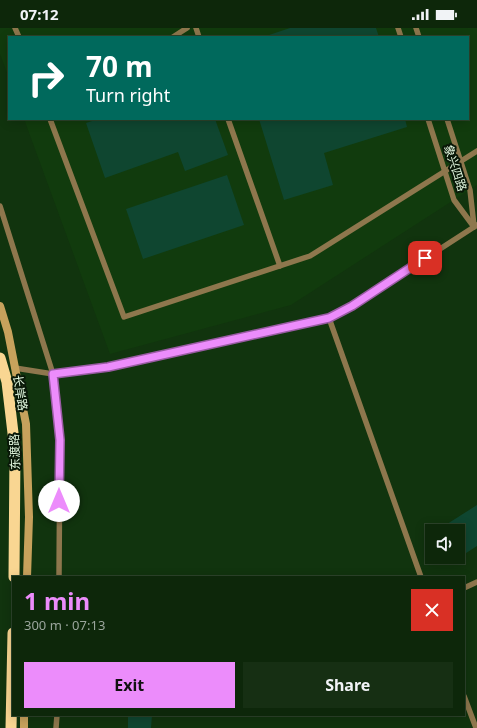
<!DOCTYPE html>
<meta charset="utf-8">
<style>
:root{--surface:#0d270a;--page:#162f13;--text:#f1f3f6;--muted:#9aa59c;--line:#2d442b;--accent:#ec8cfb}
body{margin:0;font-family:"Noto Sans","Noto Sans SC",sans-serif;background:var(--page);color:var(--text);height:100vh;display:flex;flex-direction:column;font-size:15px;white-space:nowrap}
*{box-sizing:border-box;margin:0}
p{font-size:13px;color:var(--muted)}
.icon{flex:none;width:22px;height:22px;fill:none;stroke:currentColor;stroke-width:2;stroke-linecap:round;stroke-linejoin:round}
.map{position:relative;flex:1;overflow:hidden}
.sheet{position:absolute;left:12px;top:548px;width:453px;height:140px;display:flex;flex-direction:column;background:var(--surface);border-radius:0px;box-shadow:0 2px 10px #0003,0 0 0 1px var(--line)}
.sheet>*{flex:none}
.top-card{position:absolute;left:8px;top:8px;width:461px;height:84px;border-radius:0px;box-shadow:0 2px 10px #0003,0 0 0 1px var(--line);background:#00695c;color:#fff;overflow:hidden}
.fabs{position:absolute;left:425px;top:496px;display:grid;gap:8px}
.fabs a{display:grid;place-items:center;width:40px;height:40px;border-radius:0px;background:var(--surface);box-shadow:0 2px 10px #0003,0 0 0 1px var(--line);font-size:20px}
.pin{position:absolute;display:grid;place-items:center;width:34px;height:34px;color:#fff;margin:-17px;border-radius:8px;box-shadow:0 2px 6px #0006}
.me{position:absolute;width:44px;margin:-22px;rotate:0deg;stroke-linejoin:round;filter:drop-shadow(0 0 3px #0008)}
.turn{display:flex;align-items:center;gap:14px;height:84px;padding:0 12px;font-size:18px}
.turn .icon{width:52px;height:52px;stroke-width:2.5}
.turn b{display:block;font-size:28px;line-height:34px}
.round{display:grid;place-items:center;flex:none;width:42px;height:42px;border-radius:0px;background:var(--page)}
.head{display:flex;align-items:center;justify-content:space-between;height:68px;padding:0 12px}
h1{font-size:24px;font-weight:700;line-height:30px;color:var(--accent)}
.button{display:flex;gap:8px;margin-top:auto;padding:8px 12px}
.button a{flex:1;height:46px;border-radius:0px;background:var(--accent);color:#111;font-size:16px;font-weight:700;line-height:46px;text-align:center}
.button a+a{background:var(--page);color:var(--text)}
.status{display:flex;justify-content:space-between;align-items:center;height:28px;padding:0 20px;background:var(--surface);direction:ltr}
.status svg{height:11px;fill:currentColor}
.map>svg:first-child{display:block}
</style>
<div class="status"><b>07:12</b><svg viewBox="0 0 49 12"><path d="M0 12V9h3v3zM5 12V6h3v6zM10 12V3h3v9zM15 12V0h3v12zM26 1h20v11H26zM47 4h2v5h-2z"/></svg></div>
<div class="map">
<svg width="477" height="700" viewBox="0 0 477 700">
<rect width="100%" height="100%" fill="#11340e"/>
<path fill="#113b0d" d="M0,0h477v157l-186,120 -181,49 -86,-235h444v-82h-459v41l-9,-24z"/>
<g fill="#0f4630">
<path d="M290,0h86l3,9h-116z"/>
<path d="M98,91h117l13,36 -43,16 -7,-19 -73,26 -19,-55z"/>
<path d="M259,91h146l2,8 -83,26 9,32 -49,15z"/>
<path d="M227,147l17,50 -101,34 -17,-50z"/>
<path d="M477,477v41l-14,9 -5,-7v-17h-11l-3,-5z"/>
<path d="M128,687h24l-1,13h-23z"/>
</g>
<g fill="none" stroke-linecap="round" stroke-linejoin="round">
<g stroke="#8e774d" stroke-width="5.5">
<path d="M15,0l4,9"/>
<path d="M196,0l3,9"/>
<path d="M398,0l3,9"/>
<path d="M416,0l3,9"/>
<path d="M173,9l14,-9"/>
<path d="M50,91l74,198 186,-61 167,-105"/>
<path d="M228,91l52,147"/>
<path d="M428,91l26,81 20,27"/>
<path d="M447,91l23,71 4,36"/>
<path d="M0,178l53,168 7,66 -1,137"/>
<path d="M15,340l38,6 55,-7 221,-49"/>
<path d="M421,549l-92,-259 23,-12 125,-81"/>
<path d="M464,560l13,-6"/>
<path d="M464,668l12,32"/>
<path d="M56,700l1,-13"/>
</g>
<g stroke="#c7a25c" stroke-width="8">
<path d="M0,278l8,26 18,92 3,93 -2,60"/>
<path d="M24,700v-13"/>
</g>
<g stroke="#f9d692" stroke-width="11">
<path d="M0,330l7,24 8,68 -1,127"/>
<path d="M11,700l2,-95"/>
</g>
</g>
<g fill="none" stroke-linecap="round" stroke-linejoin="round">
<defs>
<path id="route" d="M59,473l1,-61 -7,-66 55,-7 221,-49 23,-12 73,-48"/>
</defs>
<use href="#route" stroke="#995ba3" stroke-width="10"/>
<use href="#route" stroke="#ec8cfb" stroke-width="7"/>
</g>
<g text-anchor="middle" stroke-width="4" stroke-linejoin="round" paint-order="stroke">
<g font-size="12" fill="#e1f6de" stroke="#091808">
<text transform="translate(455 140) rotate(72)" y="4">象兴四路</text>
<text transform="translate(20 365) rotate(81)" y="4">长岸路</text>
<text transform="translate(15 424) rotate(-92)" y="4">东渡路</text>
</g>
</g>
</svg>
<div class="fabs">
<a><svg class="icon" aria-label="sound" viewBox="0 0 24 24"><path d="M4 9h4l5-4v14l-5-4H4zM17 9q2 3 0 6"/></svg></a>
</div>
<div class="pin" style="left:425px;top:230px;background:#d93025"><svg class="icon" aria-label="arrive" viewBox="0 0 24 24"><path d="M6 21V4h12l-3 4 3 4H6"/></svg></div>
<svg class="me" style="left:59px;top:473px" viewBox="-20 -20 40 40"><circle r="19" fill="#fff"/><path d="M0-13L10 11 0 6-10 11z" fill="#ec8cfb"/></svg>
<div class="top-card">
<div class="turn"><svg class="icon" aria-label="right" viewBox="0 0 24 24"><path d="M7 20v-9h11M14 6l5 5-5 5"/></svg><div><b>70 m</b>Turn right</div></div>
</div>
<section class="sheet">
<div class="head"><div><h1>1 min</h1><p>300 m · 07:13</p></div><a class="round" style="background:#d93025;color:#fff"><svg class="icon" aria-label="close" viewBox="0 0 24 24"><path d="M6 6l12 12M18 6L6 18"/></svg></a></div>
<div class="button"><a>Exit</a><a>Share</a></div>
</section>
</div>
